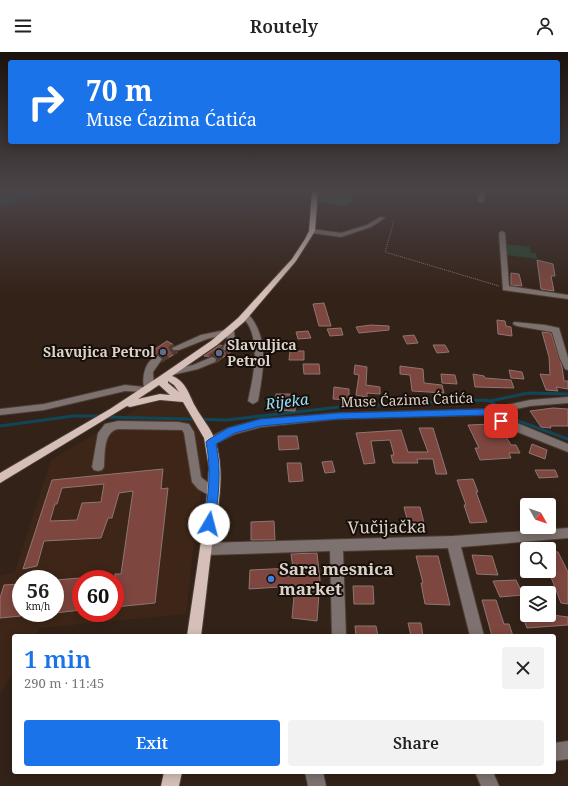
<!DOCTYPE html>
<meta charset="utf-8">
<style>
:root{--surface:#fff;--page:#f2f2f2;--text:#222;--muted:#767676;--accent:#1a73e8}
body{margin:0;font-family:"Noto Serif",serif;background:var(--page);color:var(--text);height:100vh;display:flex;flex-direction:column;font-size:15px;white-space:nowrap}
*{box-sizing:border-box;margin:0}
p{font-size:13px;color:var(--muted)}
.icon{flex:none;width:22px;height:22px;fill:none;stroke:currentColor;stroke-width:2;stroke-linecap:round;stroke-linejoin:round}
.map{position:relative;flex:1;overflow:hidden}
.details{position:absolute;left:12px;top:582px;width:544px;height:140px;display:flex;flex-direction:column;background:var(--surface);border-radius:4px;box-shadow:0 2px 10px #0003}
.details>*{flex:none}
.banner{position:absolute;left:8px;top:8px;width:552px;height:84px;border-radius:4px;box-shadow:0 2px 10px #0003;background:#1a73e8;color:#fff;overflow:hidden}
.needle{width:26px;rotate:130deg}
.controls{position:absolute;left:520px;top:446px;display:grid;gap:8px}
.controls a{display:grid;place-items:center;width:36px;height:36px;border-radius:4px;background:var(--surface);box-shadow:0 2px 10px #0003;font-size:20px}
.speed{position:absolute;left:12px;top:518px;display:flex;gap:8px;font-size:20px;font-weight:700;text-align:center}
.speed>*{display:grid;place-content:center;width:52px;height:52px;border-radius:50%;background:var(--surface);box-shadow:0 2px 10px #0003;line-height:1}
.speed small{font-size:10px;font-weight:400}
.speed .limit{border:6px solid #d22;background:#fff;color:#111}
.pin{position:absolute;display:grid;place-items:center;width:34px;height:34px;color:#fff;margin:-17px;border-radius:8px;box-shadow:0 2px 6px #0006}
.me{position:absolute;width:44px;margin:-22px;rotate:8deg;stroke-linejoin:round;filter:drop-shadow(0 0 3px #0008)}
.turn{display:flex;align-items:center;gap:14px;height:84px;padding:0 12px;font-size:18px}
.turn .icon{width:52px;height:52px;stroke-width:2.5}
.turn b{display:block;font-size:28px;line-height:34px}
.round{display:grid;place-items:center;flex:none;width:42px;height:42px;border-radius:4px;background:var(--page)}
.head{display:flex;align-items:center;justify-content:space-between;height:68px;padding:0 12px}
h1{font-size:24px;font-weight:600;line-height:30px;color:var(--accent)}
.primary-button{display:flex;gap:8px;margin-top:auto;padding:8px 12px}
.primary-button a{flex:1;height:46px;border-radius:4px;background:var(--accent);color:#fff;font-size:16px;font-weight:600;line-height:46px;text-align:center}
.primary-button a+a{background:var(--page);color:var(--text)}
header{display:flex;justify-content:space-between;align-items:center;height:52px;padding:0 12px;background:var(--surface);font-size:18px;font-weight:600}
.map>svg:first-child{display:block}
</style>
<header><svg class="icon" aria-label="menu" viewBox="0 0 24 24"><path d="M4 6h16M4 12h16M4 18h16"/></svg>Routely<svg class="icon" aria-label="person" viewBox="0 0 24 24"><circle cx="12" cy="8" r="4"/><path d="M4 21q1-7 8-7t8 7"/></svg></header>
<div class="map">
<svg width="568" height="734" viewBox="0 0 568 734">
<rect width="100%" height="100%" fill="#332218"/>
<path fill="#3d2617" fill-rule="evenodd" d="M163,349l16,2 8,7 13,20 6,29 -12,83 -8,72 -146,14 -5,8h-21v35l-14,23v-118l15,-4 36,-112 92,-55zM21,527h34v34h-34zM81,527h34v34h-34z"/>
<path fill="#27432b" d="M507,192l23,3 1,6h5l1,6 -30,-4z"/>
<path fill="#2e5b37" d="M319,139h40l-6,3 -2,8 -8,4 -24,-4z"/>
<path fill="#104758" d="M0,139h48l-48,16z"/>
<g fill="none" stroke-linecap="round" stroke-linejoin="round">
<g stroke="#104758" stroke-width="3">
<path d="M490,349l38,-8 40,1"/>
<path d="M106,365l121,3 112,-13 145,-7 6,1 26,19 52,19"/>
<path d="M0,374l73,-10h28"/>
</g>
</g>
<g fill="#7d463e" stroke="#8f7672" fill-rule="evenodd">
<path d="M537,208l16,4 2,12h-4l3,15 -13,-2z"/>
<path d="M511,221l8,1 3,12 -11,-1z"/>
<path d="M324,251l7,23h-12l-6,-22z"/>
<path d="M497,268l8,1 1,5 5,1 1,9 -14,-2z"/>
<path d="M371,273l18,1v4l-30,3 -3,-6z"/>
<path d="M341,276l2,7 -13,1 -3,-7z"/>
<path d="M308,279l3,7 -13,1 -2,-7z"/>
<path d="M542,280l9,1 11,34 2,14h4v8l-12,-2 2,4 -12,-1 -6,-16 10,1 -1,-18z"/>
<path d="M414,283l4,8 -11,1 -4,-8z"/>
<path d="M167,289l7,4 -3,3 1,3 6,1 -15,9v-3l-4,-3 -7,3 -6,-3z"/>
<path d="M220,293l3,1 -1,3 2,3 9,-2 -16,12 -2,-5 -11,-1z"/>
<path d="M433,293h12l4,7 -12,1z"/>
<path d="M290,299h14v9h-15z"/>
<path d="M303,312h16l1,10h-16z"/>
<path d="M355,313l12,2 -1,18 14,2v7l-13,-1v4l-11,-2 3,-20 -5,-1z"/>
<path d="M400,314l23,3 1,14 18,2 2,8 -32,-2 -2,-16 -10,-1z"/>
<path d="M509,318l13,2 2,7 -13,-1z"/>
<path d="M441,322l14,1 2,9 -15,-1z"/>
<path d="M473,322l11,2 1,2 26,2 3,8 -39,-1z"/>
<path d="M334,335l15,2v11l-16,-1z"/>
<path d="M276,342h20l-1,17 -21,-1z"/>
<path d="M553,356l15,1v17h-18l1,2 -10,-1 -11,-16z"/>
<path d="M495,372l5,3 11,18h5l4,8h-11l2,5 -31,2 -5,-12h4l-11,-23z"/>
<path d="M419,376h14l14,46h-11l-3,-15h-16l1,4h-25l-2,-8h3l-4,-15 -19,1 4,22 -11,1 -8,-31 45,-3 7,22h20z"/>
<path d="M278,384h19l2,13 -20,1z"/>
<path d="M532,392l15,6 -2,9 -16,-6z"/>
<path d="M332,409l3,11 -10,1 -3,-11z"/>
<path d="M287,411h14l2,18 -14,1z"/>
<path d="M163,417l-2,20 7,-1 -13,115 -40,4v-33h6l12,-83 -14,2 -7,25h-4l-7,20 -57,3 -7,25 -14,3 29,-89zM104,432l-3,18 -19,1 -5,17 -27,1 5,-17h2l5,-16z"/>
<path d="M535,418h20l3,7 -19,1z"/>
<path d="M473,427l5,13h-2l11,30 -17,1 -6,-18h2l-9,-25z"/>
<path d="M404,455h16l5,20h-16z"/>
<path d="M274,469l1,19h-24v-18z"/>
<path d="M549,499l9,1 10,20v32l-7,-1 -12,-31z"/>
<path d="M317,501l3,27 -3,41 -25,-3 3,-32 -46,3 1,-19 43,-2 -2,-14z"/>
<path d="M472,503l20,1 6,19 -21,-1z"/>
<path d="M416,504h22l12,49 -25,-1 -4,-21h2z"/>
<path d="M81,526v32l-26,3v-33z"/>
<path d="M516,528l7,15 -23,2 -7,-16z"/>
<path d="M21,532v32l-21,2v-20l4,-13z"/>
<path d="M353,534h20l1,18h-20z"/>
<path d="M482,548h14l8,24h5l4,12h-21z"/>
<path d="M522,563h30l16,2v8l-41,3z"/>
<path d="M408,571h13l2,13h-12z"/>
<path d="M355,574h21l2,10h-22z"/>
</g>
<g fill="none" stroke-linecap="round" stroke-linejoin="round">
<g stroke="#4c3c33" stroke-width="10" stroke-dasharray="10 5" stroke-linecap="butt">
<path d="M158,307l18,-11"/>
<path d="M212,308l15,-12"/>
</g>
<defs>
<g id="minor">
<path d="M480,139h5l-1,10 -3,2 -3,-2z"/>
<path d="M380,165l5,1 -14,9 -30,10 -29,-4 -3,-2 3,-2 29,4 26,-8z"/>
<path d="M502,179l3,2 4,53 59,9v4l-65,-9 -4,-57z"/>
<path d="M242,262h6c22,23 15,59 10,87l-5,3 -5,-3c5,-23 12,-53 1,-75 -2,-4 -5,-7 -8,-10z"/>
<path d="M514,270l31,3 14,3 9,30v12l-3,-1 -5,-10 -8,-27 -35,-6 -4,-2z"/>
<path d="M230,277l4,2 1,9 -5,10h-6l-1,-2 4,-8 -1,-6 -19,5 -28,11h-6l-1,-2 29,-13z"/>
<path d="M158,304l4,3 -9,13 1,16 -5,4 -24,-1 -81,19 -44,5v-6l44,-5 81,-19 19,2c-2,-11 1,-27 14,-31z"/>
<path d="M212,305l3,1 1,2 -1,2 -17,7 -26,6 -4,-3 1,-2 24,-5z"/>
<path d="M568,345v6l-38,3 -33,7 8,5 63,26v8l-71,-28 -11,-9 -148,4 -77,8 -26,7 -24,12 -4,-1 -1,-3 1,-3 21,-11 33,-9 77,-6 150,-4 42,-9z"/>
<path d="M118,369l60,1 11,2 5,8 7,45c6,6 15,9 19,16l-2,3 -4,2 -4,-2 -12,-7 -6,-7 -8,-49 -2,-3 -64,-1c-15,3 -13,25 -14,38l-2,3 -4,1 -4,-1 -2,-3 6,-34 7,-9z"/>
<path d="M568,476v10l-107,9 23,89h-14l-22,-88 -105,3 3,85h-14l-2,-85 -124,4 -5,-2 -1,-4 1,-4 5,-2 247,-7z"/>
<path d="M568,689v18l-14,2v-18z"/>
<path d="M305,720h18l3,14h-18z"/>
<path d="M475,720h18l6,14h-18z"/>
</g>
<g id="major">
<path d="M312,139h6l-3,40 -19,30 -52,61 -27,23 -45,31c14,5 17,19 23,30 7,13 17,23 21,37 10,34 1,69 -4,102 -4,31 -7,61 -11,91h-14l19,-129 3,-39 -5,-30 -21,-36 -23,-2 -30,7 -3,-1 -127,77v-10l110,-64 50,-33 51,-35 27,-23 54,-59 13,-20 4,-8zM168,329l6,4 5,7 -11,-9zM159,333l11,10 -10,-1 -22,5z"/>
<path d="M164,720h18l-3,14h-18z"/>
</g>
</defs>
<use href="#minor" stroke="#4e3e34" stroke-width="2"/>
<use href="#major" stroke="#4e3e34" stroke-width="2"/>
<path stroke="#8b7e75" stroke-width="1" stroke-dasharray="1 1" stroke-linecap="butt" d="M394,169l-9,31 114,34"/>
<use href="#minor" fill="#7d726f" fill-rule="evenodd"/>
<use href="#major" fill="#d5bfb8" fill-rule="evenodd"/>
</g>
<linearGradient id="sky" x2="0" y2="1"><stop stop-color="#1c130d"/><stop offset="0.57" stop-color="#4a4448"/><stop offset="1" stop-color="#4a4448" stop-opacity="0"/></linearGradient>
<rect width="568" height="242" fill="url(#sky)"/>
<path fill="#1a73e8" stroke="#114b97" d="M488,357l16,10 2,2 -2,2h-6l-11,-8 -149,4 -77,7 -26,7 -19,11c6,28 2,52 -1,80l-2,4 -4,1 -4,-1 -1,-4c4,-29 8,-53 2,-82l2,-2 20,-12 33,-9 77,-6z"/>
<g fill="#5c6f8a" stroke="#150e09" stroke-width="1.5">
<circle cx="163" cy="300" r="4"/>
<circle cx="219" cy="301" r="4"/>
</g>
<circle fill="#3f7fe0" stroke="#150e09" stroke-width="1.5" cx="271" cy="527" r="4"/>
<g text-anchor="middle" stroke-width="4" stroke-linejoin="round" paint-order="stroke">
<g font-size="14" font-weight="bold" fill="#ddd2ca" stroke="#150e09" text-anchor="start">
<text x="227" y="298">Slavuljica<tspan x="227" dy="16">Petrol</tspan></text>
<text x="155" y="305" text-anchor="end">Slavujica Petrol</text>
</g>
<g font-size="14" fill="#ddd2ca" stroke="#150e09">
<text transform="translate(407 348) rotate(-2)" y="5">Muse Ćazima Ćatića</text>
</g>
<g font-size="15" font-style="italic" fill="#94e1fe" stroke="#150e09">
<text transform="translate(287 350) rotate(-7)" y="5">Rijeka</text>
</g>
<g font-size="17" fill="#ddd2ca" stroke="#150e09">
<text transform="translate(387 475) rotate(-1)" y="6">Vučijačka</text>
</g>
<g font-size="17" font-weight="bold" fill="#ddd2ca" stroke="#150e09" text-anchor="start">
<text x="279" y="523">Sara mesnica<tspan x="279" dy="20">market</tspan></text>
</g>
</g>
</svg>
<div class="controls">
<a><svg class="needle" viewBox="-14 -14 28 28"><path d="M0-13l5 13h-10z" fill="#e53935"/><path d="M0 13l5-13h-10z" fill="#767676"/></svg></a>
<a><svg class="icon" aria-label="search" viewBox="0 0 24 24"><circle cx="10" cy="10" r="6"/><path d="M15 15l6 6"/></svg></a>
<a><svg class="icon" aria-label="layers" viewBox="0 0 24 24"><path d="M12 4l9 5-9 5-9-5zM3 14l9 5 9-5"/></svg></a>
</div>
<div class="speed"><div>56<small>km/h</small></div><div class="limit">60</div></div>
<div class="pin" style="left:501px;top:369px;background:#d93025"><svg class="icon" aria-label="arrive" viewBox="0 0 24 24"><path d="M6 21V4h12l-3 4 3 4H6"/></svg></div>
<svg class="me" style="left:209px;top:472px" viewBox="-20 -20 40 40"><circle r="19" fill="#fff"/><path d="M0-13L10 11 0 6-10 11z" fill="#1a73e8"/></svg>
<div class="banner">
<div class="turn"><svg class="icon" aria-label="right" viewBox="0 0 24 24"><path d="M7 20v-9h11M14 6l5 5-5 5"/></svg><div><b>70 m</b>Muse Ćazima Ćatića</div></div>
</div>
<section class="details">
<div class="head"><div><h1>1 min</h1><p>290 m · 11:45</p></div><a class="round"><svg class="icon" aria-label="close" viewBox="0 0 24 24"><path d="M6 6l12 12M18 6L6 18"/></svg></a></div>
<div class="primary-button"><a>Exit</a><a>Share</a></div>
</section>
</div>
